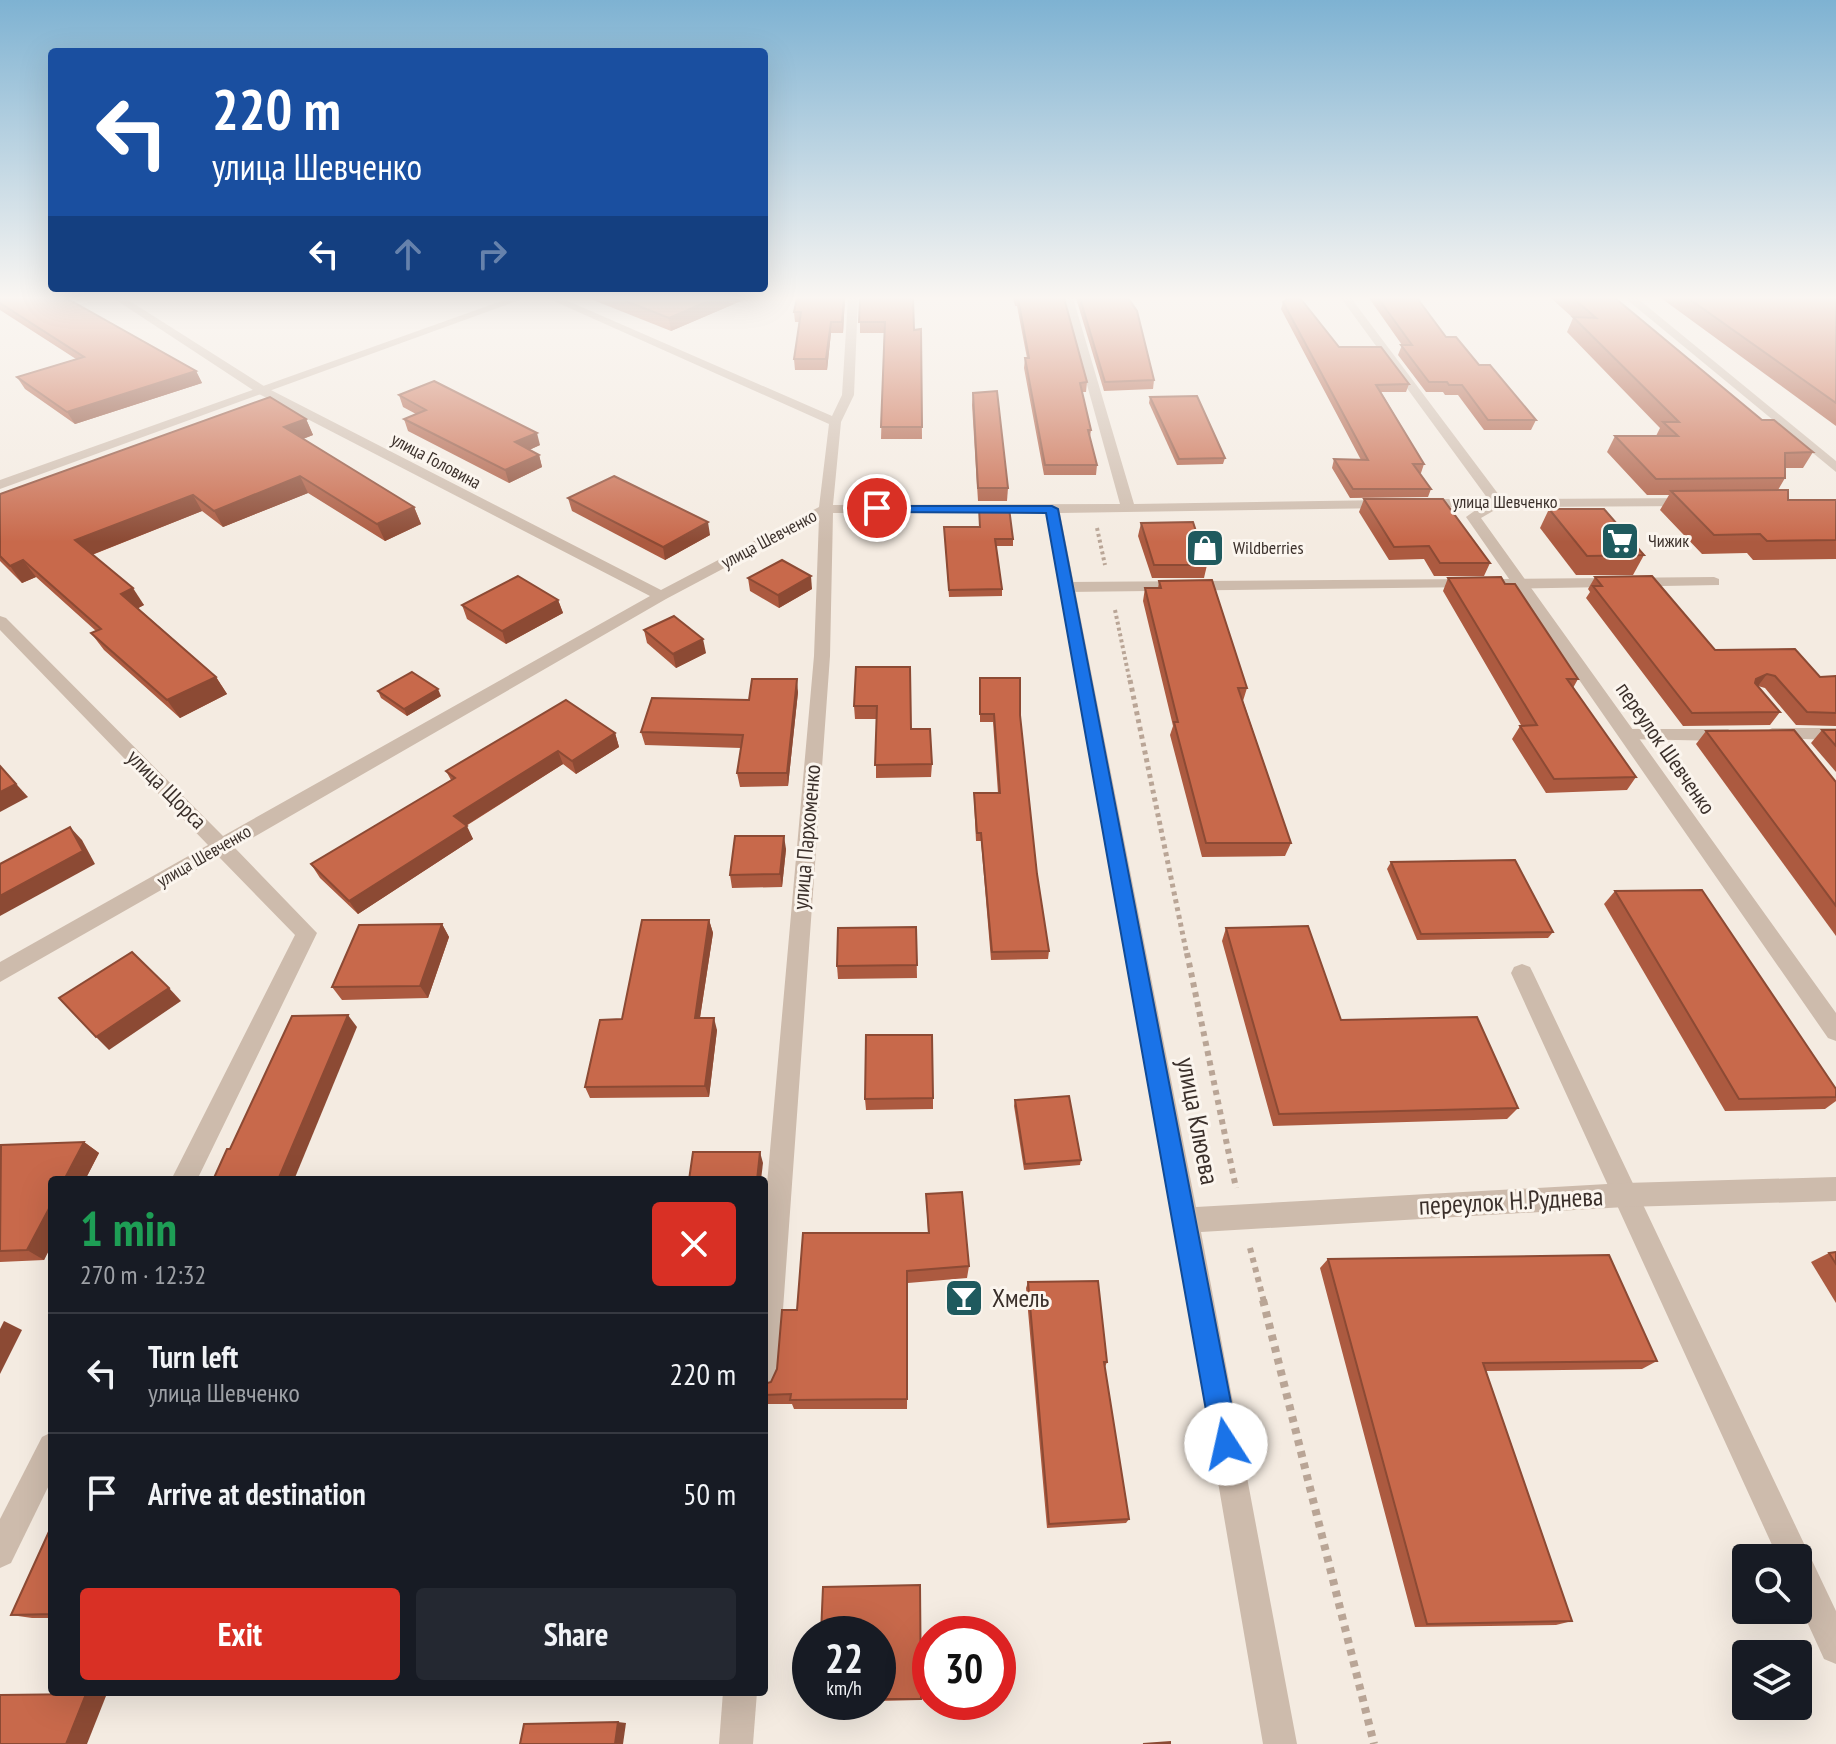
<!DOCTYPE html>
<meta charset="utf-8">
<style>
:root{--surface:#171b24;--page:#242831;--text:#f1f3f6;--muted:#9ea1a6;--line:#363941;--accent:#d93025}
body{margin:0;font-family:"PT Sans Narrow",sans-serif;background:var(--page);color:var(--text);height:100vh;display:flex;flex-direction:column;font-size:30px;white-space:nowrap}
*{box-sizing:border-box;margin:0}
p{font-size:26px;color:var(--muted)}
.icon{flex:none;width:44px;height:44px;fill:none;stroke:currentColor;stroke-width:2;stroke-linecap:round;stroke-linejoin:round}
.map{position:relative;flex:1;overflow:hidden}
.details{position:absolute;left:48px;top:1176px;width:720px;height:520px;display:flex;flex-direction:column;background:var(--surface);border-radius:8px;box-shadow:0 8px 32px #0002}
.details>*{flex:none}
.top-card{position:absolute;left:48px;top:48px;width:720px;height:244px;border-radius:8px;box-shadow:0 8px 32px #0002;background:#1a4fa0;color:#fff;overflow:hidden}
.fabs{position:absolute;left:1732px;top:1544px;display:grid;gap:16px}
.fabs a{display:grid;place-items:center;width:80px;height:80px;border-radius:8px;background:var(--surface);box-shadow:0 8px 32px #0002;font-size:40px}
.speed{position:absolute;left:792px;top:1616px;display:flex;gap:16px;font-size:40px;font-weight:700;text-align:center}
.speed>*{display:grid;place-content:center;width:104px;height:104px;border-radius:50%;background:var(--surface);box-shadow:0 8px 32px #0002;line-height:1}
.speed small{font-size:20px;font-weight:400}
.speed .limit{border:12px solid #d22;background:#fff;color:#111}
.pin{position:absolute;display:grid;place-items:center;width:68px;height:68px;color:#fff;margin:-34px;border:4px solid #fff;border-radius:50%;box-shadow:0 2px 8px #0007}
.me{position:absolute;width:88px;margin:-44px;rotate:350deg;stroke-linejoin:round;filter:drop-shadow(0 0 6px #0008)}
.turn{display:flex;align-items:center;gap:28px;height:168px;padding:0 32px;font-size:36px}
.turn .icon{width:104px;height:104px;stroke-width:2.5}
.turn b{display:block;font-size:56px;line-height:68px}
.lanes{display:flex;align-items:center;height:76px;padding:0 32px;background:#0003;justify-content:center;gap:40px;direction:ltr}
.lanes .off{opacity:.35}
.round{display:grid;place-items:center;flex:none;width:84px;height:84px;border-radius:8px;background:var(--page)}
.head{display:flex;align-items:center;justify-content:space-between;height:136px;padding:0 32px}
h1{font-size:48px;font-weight:700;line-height:60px;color:#1e9e55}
.cta{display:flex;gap:16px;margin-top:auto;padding:16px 32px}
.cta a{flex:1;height:92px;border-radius:8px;background:var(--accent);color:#fff;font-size:32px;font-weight:700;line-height:92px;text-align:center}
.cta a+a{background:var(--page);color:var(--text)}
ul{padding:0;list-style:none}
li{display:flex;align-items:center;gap:24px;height:120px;padding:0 32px;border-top:2px solid var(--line)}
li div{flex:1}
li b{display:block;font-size:30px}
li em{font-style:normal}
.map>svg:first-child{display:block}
</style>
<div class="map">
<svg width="1836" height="1744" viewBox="0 0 1836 1744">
<rect width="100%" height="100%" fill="#f4ebe1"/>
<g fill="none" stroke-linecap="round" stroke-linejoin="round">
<g stroke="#b9a596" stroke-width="4" stroke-dasharray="3 3" stroke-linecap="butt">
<path d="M1097,528l8,37"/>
<path d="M1115,610l15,72"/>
</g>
<path stroke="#b9a596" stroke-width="5" stroke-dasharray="4 4" stroke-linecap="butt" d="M1130,680l57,275"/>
<g stroke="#b9a596" stroke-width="6" stroke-dasharray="5 5" stroke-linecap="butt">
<path d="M1187,953l49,235"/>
<path d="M1250,1248l14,54"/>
</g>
<path stroke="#b9a596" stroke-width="8" stroke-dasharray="6 6" stroke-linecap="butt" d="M1263,1300l111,444"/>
<g fill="#cdbbac" fill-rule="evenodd">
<path d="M1714,577l5,2v6l-217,4 -8,-5 8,-5z"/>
<path d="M1470,579l8,5 -3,3 -408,5 -8,-5 8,-5z"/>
<path d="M1772,728h64v12l-70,-2 -3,-4z"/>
<path d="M1628,729h100l9,6 -9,6 -106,-2 -3,-4 3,-4z"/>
<path d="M1522,964l8,3 3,6 303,638v53l-12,-5 -26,-57v-44h-20l-267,-585 3,-6z"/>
</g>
<g fill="#cdbbac" fill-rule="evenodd">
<path d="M113,298h12l142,90 394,202 158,-83 10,-83 -282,-126h14l271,118 10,-21 6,-97h10l-4,97 -13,27 -8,83 287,-1 -57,-206h10l61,206 254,-4 7,4 -7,4 -328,5 136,694 429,-24 211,-6v24l-211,6 -424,25 96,512h-34l-90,-524 -127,-707h-213l-3,143 -52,723 -4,10 -10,4v-175l50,-562 5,-138 -153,81 -431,249 82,85 -120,247h-26l124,-245 -76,-78 -219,125v-20l208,-117 -208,-215v-14l6,2 217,218 427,-240 -391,-202z"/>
<path d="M1341,298h10l151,201 190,-1 7,4 -7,4 -192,1 -19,11 355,495v28l-8,-3 -362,-521 14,-10h-60l-7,-4 7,-4h68z"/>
<path d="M1625,298h12l199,163v11z"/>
<path d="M52,1432v47l-41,84 -11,5v-49l42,-82z"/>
<path d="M723,1692h34l-4,52h-34z"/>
</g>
<path fill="#cdbbac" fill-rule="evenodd" d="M510,298h15l-525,191v-9z"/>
</g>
<g fill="#ac5a40">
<path d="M0,298l196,73 6,12 -127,41 -50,-35 -8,-12 59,-18 -76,-49z"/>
<path d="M588,298h160l-77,33z"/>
<path d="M797,298h48l-2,35h-12l-4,37h-32l-1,-11 5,-37h-4l-1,-10z"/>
<path d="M860,298l54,32 7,-1 1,110h-41l3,-106h-24z"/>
<path d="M1013,298h51l23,84 -1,10h-4l9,38 -1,7 7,28 -1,10h-52l-20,-107 1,-10h2l-10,-52h-2z"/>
<path d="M1076,298h52l26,82 -1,9 -49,2z"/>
<path d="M1369,298h48l29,39 33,28 57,55 -5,10h-47l-26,-35h-13l-2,-3h-17l-28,-37 4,-10z"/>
<path d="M1551,298h64l147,122 51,32 -10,16h-18v10l-7,12 10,10h48v59l-83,1 -6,-7 -45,1 -42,-44 9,-15h-22l-40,-43 8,-16h41l4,-8 -93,-96 6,-14z"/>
<path d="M1661,298h175v128z"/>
<path d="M1283,302l56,45 70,37 -3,8h-25l43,72 -3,9h-2l12,16 -3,8 -78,1 -18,-30 2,-9 27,1 -80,-151z"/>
<path d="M973,393l35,95 -1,13h-29l-6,-96z"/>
<path d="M399,395l141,50 -11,5 10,5 3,12 -33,16 -101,-52 -4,-12 12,-5 -13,-7z"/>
<path d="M1150,397l75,61 -2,6 -46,1 -28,-62z"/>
<path d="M306,419l7,16 -10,4 111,68 7,17 -36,17 -77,-48 -85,34 -21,-16 -110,44 52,50 -6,3 78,69 11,17 -47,24 -76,-68 -13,-17 5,-2 -60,-54 -14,6 -22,-22v-67z"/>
<path d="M568,498l142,37 -45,25 -93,-49z"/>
<path d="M1364,499l126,64 -6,13h-50l-10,-17 -35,1 -30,-48z"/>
<path d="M979,508l34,31v7h-17l6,43v7l-53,1 -5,-70h35z"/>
<path d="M1549,509l95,46 -11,20h-57l-36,-47z"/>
<path d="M1141,523l66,42 -3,13h-52l-14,-42z"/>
<path d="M1595,577l120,73 105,27 16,-1v50l-40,-1 -31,-37 -7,-2 22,26 -10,13 -87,1 -97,-128 4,-6 -2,-3z"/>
<path d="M748,578l64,11 -33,19 -29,-17z"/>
<path d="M1448,578l57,6 73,95 -5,9 63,89 -9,13 -81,3 -34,-54 8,-13 1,-1 -78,-134z"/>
<path d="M1159,581l88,107 -4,13 48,142 -6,13 -83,1 -32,-122 3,-9 -30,-125 2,-13h13z"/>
<path d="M558,600l5,13 -57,31 -39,-25 -5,-14z"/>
<path d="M644,630l62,23 -30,15 -29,-25z"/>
<path d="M856,667l55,62 21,35 -1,13 -55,1v-59h-21l-1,-13z"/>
<path d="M980,685l40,30 17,159 12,77 -1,8 -57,1 -10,-119h-5l-2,-40v-8h24l-5,-71h-13z"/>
<path d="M378,691l63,5 -34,20 -26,-18z"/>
<path d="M798,692l-10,94 -48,1 -3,-14 4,-25 -96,-3 -4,-13 108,-32z"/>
<path d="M1822,730h14v42l-25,-29z"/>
<path d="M1706,731l130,51v154l-140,-192z"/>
<path d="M615,733l4,14 -43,27 -13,-10 -97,62 7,13 -115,75 -38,-36 -9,-14 140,-84 -5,-9z"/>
<path d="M786,849l-4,38 -50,1 -2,-13z"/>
<path d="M1391,862l162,70 -5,6 -131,2 -30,-71z"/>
<path d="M1615,891l221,198v12l-11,8 -100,2 -121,-207z"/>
<path d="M709,920l4,13 -13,85 17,12 -8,67 -119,1 -5,-11 37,-68z"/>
<path d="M442,924l7,13 -21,61 -86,2 -10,-13z"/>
<path d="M916,927l1,51 -79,1 -1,-13z"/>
<path d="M1226,928l115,92 177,88 -11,11 -234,7 -51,-185z"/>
<path d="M933,1098v11l-67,1 -1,-11z"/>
<path d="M1015,1100l66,60 -1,5 -56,5 -10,-64z"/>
<path d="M84,1142l15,11 -14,27h-33v64l-8,16 -44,2v-116z"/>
<path d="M926,1194l43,72 -2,12 -59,5 -1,126h-113l-2,-5h-28v-20l7,-2 6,-13 20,-59 131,-77z"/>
<path d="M1836,1252v51l-25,-41 18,-9z"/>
<path d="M1328,1259l329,102 -15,8 -157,2 87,250 -16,4 -141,2 -95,-359z"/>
<path d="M1028,1282l79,80 -2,5 24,152 -3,4 -79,5 -21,-240z"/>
<path d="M52,1525v93h-20l-21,-3z"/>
<path d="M920,1585l1,115 -43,1v-67z"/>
</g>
<g fill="#8c4a34">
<path d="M716,298h32l-77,33 -2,-13z"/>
<path d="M844,298h1l-2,35 -1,-11z"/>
<path d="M831,322v11l-4,37 -1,-11z"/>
<path d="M196,371l6,12 -127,41 -8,-12z"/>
<path d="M306,419l7,16 -21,8 -8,-16z"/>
<path d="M537,433l3,12 -22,10 -3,-13z"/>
<path d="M539,455l3,12 -33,16 -4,-13z"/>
<path d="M300,476l8,17 -85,34 -9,-16z"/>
<path d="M193,495l9,16 -116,46 -11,-17z"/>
<path d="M414,507l7,17 -36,17 -8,-17z"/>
<path d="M708,522l2,13 -45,25 -2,-13z"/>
<path d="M23,560l13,17 -14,6 -12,-17z"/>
<path d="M811,576l1,13 -33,19 -1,-13z"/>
<path d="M133,588l11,17 -11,6 -12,-17z"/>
<path d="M558,600l5,13 -57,31 -4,-13z"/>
<path d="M703,639l3,14 -30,15 -3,-14z"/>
<path d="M1767,674l-9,12 -11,5 9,-12z"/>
<path d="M216,677l11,17 -47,24 -13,-18z"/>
<path d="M797,679l1,13 -10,94 -1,-13z"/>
<path d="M438,689l3,7 -34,20 -3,-7z"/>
<path d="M615,733l4,14 -43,27 -4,-13z"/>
<path d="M558,751l5,13 -103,65 -6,-13z"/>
<path d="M0,766l28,31 -28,15z"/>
<path d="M467,826l6,13 -115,75 -9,-13z"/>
<path d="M70,827l12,13 13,24 -95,52v-20z"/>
<path d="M784,836l2,13 -4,38 -2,-13z"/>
<path d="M709,920l4,13 -15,97 -3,-12z"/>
<path d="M442,924l7,13 -21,61 -8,-12z"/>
<path d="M169,988l12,13 -72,49 -13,-13z"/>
<path d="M348,1015l9,12 -63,153h-16z"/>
<path d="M714,1018l3,12 -8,67 -4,-11z"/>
<path d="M84,1142l15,11 -14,27h-21z"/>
<path d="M760,1152l3,11 -2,17h-4z"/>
<path d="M52,1203v41l-8,16 -17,-10z"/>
<path d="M4,1321l18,9 -22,44v-45z"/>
<path d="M86,1694l20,2 -19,48h-21z"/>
<path d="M618,1722l8,1 -3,21h-8z"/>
</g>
<g fill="#c8694b" stroke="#8c4a34" stroke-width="2">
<path d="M0,298h66l130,73 -129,41 -50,-35 67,-20 -84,-54z"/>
<path d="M618,298h98l-47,20z"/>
<path d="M797,298h47l-2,24h-11l-5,37h-32l7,-47h-7z"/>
<path d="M860,298h53l1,32 7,-1 1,98h-41l4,-105h-26z"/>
<path d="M1018,298h46l23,84 -7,1 11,47h-3l9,35h-52l-20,-107h4z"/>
<path d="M1080,298h48l9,13 17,69 -49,2z"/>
<path d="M1288,298h12l39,49h42l28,37 -33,1 48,79h-11l18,25h-78l-19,-30 34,1 -85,-158z"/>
<path d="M1378,298h39l29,39h10l23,28h11l46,55h-48l-26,-35h-13l-2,-3h-18l-28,-37h11z"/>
<path d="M1573,298h42l147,122h12l39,32 -28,1v25l-129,1 -41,-43h63l-15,-14h16l-106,-105 23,1z"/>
<path d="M1688,298h148v105z"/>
<path d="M434,381l103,52 -22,9 24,13 -34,15 -101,-51 22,-9 -27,-15z"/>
<path d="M997,391l11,97h-30l-5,-95z"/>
<path d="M1197,396l28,62 -46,1 -29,-62z"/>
<path d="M270,397l36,22 -22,8 130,80 -37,17 -77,-48 -86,35 -21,-16 -118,45 58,48 -12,6 95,83 -49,23 -76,-67 10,-4 -78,-69 -13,6 -10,-10v-62z"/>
<path d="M614,476l94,46 -45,25 -95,-49z"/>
<path d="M1788,490v10h48v40l-69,1 -7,-7 -46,1 -43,-44z"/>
<path d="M1364,499h79l47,64h-50l-11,-17 -35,1z"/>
<path d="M979,508h30l4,31h-18l7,50 -53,1 -5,-63h36z"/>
<path d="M1549,509h55l40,46 -57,1z"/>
<path d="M1193,522l14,43h-53l-13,-42z"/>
<path d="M782,560l29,16 -33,19 -30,-17z"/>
<path d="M518,576l40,24 -56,31 -40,-26z"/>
<path d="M1652,576l63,74 80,-1 25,28 16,-1v37l-29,-1 -32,-36 -8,-2 -11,5 -1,4 25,29 -88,1 -99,-127h9l-7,-9z"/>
<path d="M1501,577l4,7h10l63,95h-11l69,98 -82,2 -34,-53 17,-1 -89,-147z"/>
<path d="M1212,580l35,108h-9l53,155h-85l-32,-121h4l-33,-134h16l-2,-7z"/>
<path d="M674,616l29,23 -30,15 -29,-24z"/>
<path d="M856,667h54l1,62h19l2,35 -57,1 2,-59h-23z"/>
<path d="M412,672l26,17 -34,20 -26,-18z"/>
<path d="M980,678h40v37l17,159 12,77 -57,1 -11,-119h-4l-3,-40h26l-6,-79h-14z"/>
<path d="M752,679h45l-10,94h-50l6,-38 -102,-3 11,-34 97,2z"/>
<path d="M566,700l49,33 -43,28 -14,-10 -104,65 13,10 -118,75 -38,-37 144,-86 -9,-7z"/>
<path d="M1794,730l42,52v124l-130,-175z"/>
<path d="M1822,730h14v16z"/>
<path d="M0,766l16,18 -16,8z"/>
<path d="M70,827l13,24 -83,45v-32z"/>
<path d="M735,836h49l-4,38 -50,1z"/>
<path d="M1515,860l38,72 -132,2 -30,-72z"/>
<path d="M1702,890l134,199v8l-97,2 -124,-208z"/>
<path d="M642,920h67l-14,98h19l-9,68 -120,1 15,-67 22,-1z"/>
<path d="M442,924l-22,62 -88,1 27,-62z"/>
<path d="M1308,926l33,94 136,-3 41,91 -239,6 -53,-186z"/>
<path d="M916,927l1,38 -80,1 1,-38z"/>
<path d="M132,952l37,36 -73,49 -37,-39z"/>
<path d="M348,1015l-70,165h-65l14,-31h3l62,-133z"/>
<path d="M866,1035h66l1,63 -68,1z"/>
<path d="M1069,1096l12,64 -56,4 -10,-64z"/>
<path d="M84,1142l-20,38h-12v23l-25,47 -27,1 1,-106z"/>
<path d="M693,1152h67l-3,28h-68z"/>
<path d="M962,1192l7,74 -62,5v128l-117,1 1,-6 -27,1v-11l7,-2 6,-13 5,-59h15l6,-77h126l-3,-39z"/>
<path d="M1836,1252v12l-7,-11z"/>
<path d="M1609,1255l48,106 -174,2 89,258 -145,3 -99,-365z"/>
<path d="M1098,1281l9,81h-3l25,157 -80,5 -21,-242z"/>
<path d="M52,1525v89l-41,1z"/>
<path d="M920,1585l1,114h-43v-65h-57l2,-47z"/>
<path d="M86,1694l-20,50h-66v-49z"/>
<path d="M618,1722l-3,22h-95l4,-20z"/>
<path d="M1170,1742v2h-27z"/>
</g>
<linearGradient id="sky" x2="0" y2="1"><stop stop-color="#7eb2d2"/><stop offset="0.55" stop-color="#faf6f2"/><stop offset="1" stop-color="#faf6f2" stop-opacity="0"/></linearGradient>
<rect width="1836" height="542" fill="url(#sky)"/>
<path fill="#1a73e8" stroke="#114b97" stroke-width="2" d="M872,506h180l6,3 181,935 -4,9 -9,4 -10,-4 -4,-9 -166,-931 -169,-1 -7,-4z"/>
<defs>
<symbol id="supermarket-square" viewBox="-11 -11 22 22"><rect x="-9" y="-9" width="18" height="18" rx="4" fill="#1f5a5e" stroke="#fbf5ee"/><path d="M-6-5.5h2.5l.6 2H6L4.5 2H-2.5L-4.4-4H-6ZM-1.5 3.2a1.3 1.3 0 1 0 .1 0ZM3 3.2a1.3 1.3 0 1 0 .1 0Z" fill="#fff"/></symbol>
<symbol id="shop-square" viewBox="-11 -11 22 22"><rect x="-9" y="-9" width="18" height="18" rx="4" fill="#1f5a5e" stroke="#fbf5ee"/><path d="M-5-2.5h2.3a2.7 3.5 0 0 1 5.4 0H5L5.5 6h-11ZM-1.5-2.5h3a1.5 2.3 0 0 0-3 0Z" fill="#fff"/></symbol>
<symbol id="bar-square" viewBox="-11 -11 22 22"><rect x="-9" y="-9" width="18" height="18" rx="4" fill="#1f5a5e" stroke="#fbf5ee"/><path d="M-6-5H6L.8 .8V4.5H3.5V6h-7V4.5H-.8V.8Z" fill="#fff"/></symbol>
</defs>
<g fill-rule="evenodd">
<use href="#supermarket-square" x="1598" y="519" width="44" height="44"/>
<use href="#shop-square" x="1183" y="526" width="44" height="44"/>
<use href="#bar-square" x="942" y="1276" width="44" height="44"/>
</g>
<g text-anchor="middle" stroke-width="6" stroke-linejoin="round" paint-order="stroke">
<g font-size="18" fill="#3b302b" stroke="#fbf5ee">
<text transform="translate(436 461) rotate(28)" y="6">улица Головина</text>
<text x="1505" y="508">улица Шевченко</text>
<text transform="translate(769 539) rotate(-28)" y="6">улица Шевченко</text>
<text transform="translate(204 856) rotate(-30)" y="6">улица Шевченко</text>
</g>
<g font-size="18" fill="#3b302b" stroke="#fbf5ee" text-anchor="start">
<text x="1648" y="547">Чижик</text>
<text x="1233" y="554">Wildberries</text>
</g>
<g font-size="22" fill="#3b302b" stroke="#fbf5ee">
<text transform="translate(1666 748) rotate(55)" y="8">переулок Шевченко</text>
<text transform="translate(167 789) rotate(45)" y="8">улица Щорса</text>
<text transform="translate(806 837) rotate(-85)" y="8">улица Пархоменко</text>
</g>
<g font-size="26" fill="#3b302b" stroke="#fbf5ee">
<text transform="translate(1198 1121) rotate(79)" y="9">улица Клюева</text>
<text transform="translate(1511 1201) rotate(-3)" y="9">переулок Н.Руднева</text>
</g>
<g font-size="26" fill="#3b302b" stroke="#fbf5ee" text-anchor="start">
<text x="992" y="1307">Хмель</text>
</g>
</g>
</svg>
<div class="fabs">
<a><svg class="icon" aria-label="search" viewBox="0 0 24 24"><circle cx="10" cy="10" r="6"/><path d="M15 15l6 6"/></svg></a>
<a><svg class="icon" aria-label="layers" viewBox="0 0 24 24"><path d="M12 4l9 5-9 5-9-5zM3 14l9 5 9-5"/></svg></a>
</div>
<div class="speed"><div>22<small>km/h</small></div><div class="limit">30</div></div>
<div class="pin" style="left:877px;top:508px;background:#d93025"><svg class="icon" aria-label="arrive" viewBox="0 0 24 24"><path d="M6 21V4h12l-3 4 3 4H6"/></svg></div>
<svg class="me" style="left:1226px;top:1444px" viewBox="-20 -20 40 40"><circle r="19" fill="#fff"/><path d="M0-13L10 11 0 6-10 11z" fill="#1a73e8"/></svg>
<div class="top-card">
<div class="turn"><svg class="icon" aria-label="left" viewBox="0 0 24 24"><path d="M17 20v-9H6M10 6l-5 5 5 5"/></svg><div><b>220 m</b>улица Шевченко</div></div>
<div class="lanes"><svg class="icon" aria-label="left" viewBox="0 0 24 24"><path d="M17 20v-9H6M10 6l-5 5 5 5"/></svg><svg class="icon off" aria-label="ahead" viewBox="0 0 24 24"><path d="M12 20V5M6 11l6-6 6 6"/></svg><svg class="icon off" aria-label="right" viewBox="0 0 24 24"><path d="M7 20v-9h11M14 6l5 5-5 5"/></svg></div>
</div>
<section class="details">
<div class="head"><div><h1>1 min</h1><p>270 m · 12:32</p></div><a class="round" style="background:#d93025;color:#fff"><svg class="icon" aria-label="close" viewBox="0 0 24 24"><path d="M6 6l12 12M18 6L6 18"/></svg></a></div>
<ul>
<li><svg class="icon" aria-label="left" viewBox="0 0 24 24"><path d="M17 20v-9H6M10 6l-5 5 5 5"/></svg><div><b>Turn left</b><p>улица Шевченко</p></div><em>220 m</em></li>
<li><svg class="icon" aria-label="arrive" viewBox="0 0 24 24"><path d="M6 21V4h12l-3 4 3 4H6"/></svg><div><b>Arrive at destination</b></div><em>50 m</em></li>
</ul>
<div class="cta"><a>Exit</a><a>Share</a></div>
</section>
</div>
